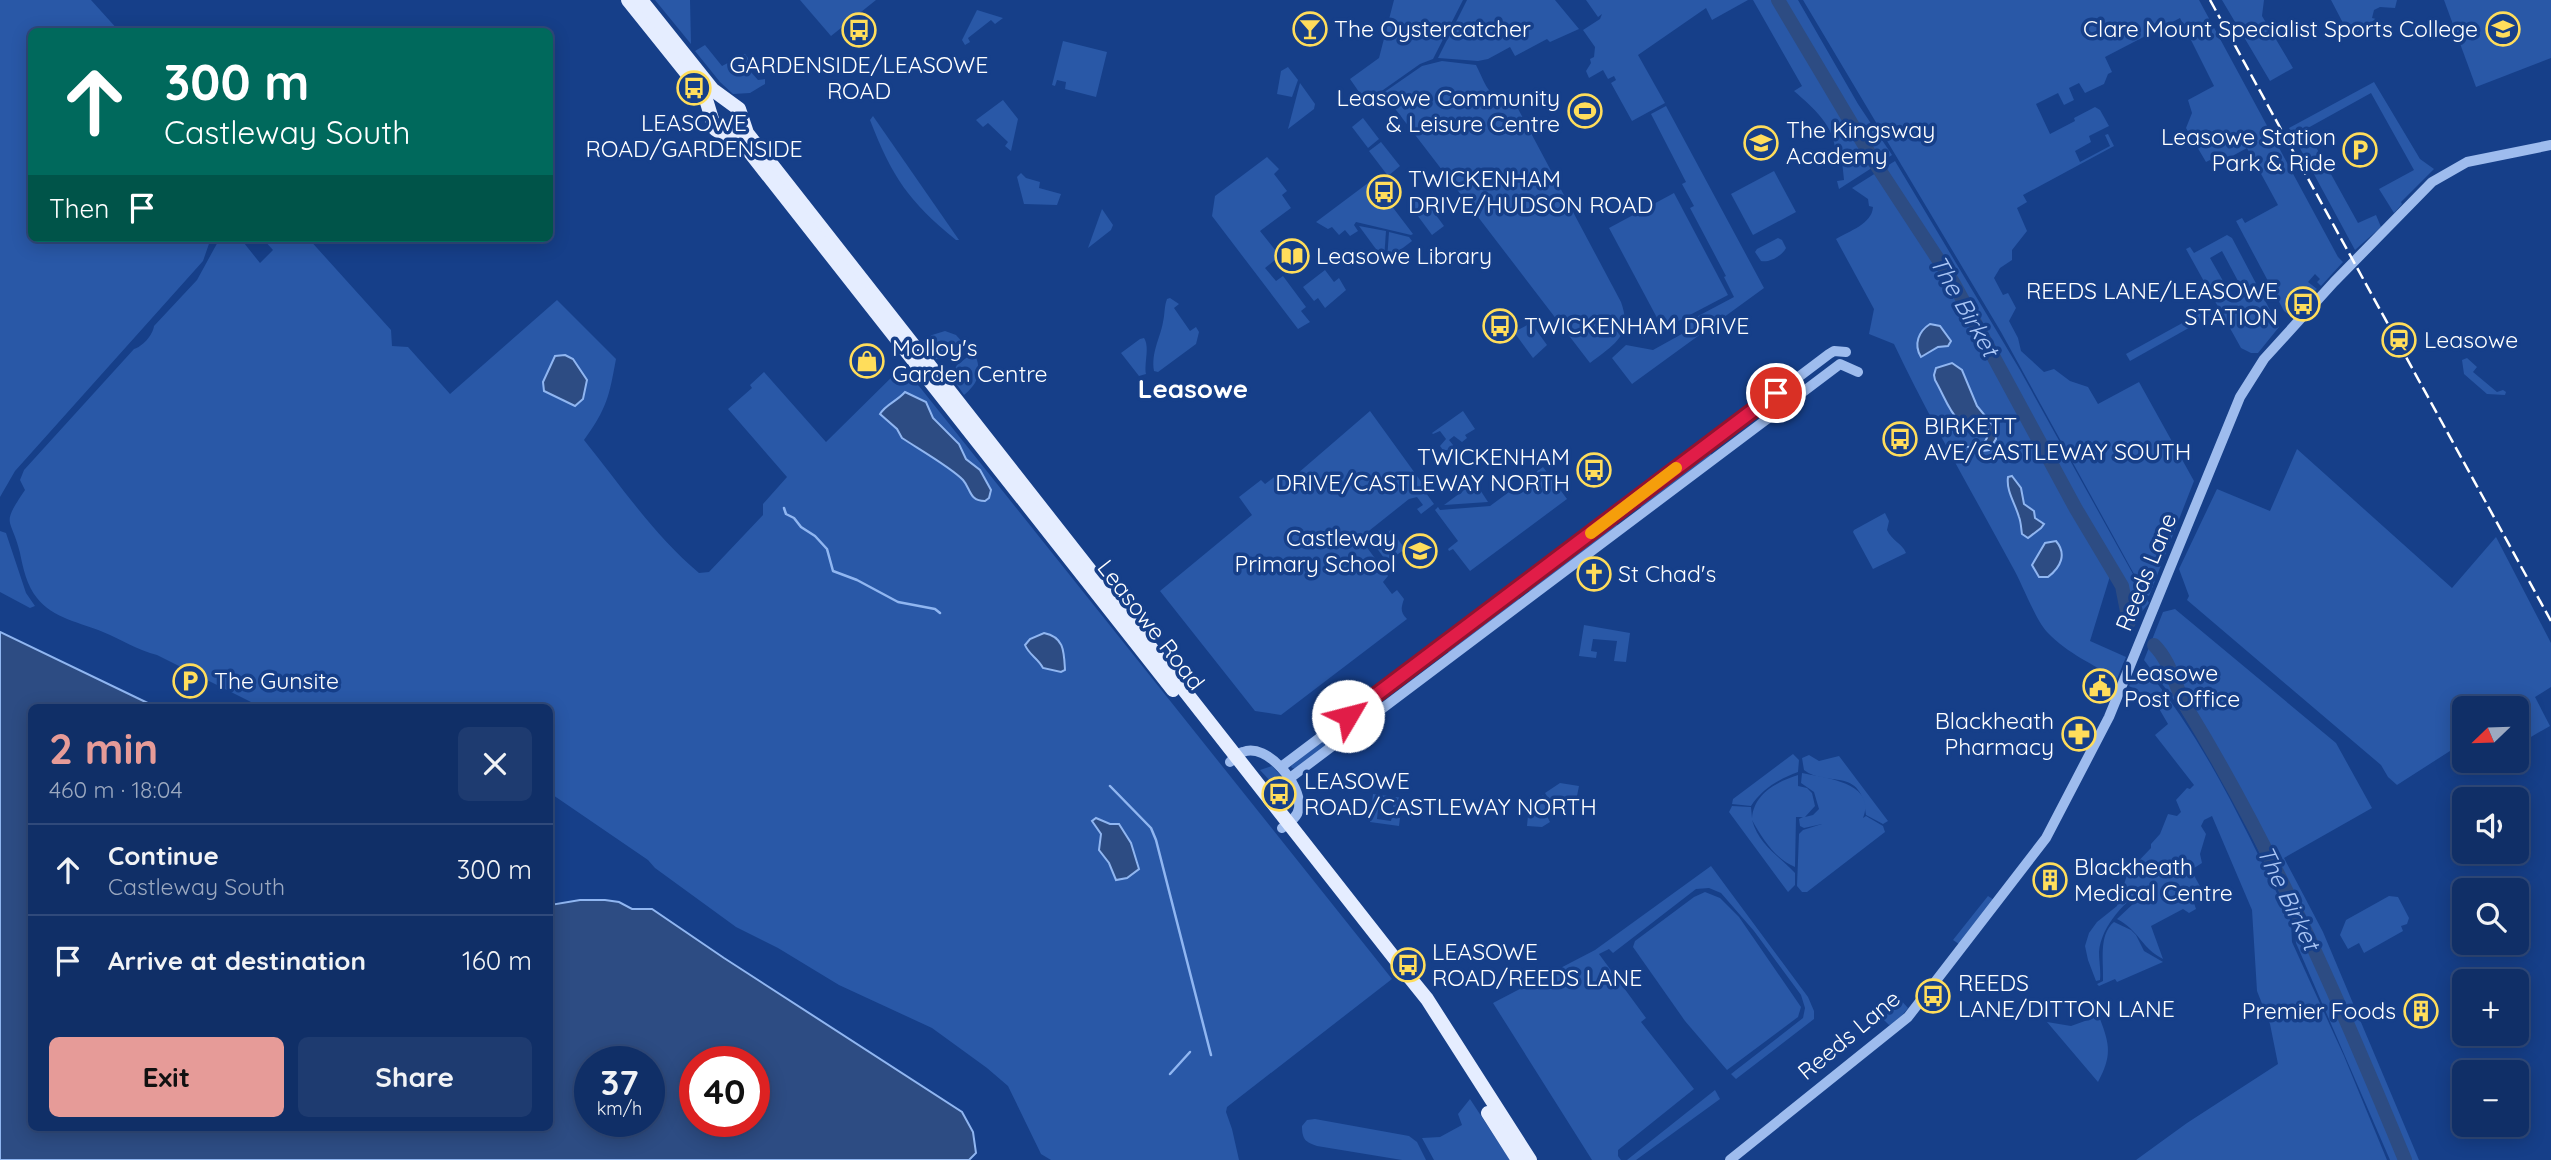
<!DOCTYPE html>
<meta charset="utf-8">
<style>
:root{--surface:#102f67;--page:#1e3b70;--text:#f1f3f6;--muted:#9ca9c0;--line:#304a7b;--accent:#e69b98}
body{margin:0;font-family:Quicksand,sans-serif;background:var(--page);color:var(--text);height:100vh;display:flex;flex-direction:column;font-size:26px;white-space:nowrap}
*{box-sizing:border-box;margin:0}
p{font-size:23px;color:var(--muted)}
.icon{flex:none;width:38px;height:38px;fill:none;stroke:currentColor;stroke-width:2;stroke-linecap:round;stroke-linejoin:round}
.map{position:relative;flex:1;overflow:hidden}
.details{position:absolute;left:28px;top:704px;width:525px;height:427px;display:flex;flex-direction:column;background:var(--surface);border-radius:10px;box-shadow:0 4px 18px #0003,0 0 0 2px var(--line)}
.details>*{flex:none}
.top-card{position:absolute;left:28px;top:28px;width:525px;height:214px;border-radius:10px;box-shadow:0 4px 18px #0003,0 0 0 2px var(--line);background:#00695c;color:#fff;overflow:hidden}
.needle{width:46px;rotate:247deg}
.buttons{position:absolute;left:2452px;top:696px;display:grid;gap:14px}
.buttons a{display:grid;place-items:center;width:77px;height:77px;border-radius:10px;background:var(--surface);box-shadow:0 4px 18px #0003,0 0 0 2px var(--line);font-size:35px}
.speed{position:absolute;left:574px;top:1046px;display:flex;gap:14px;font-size:35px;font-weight:700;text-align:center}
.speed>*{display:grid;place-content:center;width:91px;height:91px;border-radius:50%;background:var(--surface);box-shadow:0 4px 18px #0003,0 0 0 2px var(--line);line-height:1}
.speed small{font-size:18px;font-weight:400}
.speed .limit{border:10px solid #d22;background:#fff;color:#111}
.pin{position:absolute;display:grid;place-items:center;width:60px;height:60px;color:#fff;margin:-30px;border:4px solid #fff;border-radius:50%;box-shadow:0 2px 7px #0007}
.me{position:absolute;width:77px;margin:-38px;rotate:53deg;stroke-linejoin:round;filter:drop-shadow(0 0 5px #0008)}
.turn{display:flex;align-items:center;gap:24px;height:147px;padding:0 21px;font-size:32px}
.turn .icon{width:91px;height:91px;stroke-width:2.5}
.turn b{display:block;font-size:49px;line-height:60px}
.then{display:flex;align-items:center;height:66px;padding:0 21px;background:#0003;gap:14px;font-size:26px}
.round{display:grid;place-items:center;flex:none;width:74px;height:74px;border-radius:10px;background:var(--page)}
.summary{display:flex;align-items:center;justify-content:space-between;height:119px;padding:0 21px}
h1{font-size:42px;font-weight:800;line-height:52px;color:var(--accent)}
.button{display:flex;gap:14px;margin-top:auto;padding:14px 21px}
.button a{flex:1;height:80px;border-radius:10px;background:var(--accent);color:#111;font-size:28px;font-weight:800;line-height:80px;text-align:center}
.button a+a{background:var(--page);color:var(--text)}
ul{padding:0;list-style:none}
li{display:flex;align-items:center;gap:21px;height:91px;padding:0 21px;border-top:2px solid var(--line)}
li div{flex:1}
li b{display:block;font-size:26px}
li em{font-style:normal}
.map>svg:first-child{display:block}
</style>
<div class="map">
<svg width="2551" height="1160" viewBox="0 0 2551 1160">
<rect width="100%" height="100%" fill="#163f89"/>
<g fill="#2958a7" fill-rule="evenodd">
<path d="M0,0h91l28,31 -87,1v206h179l-8,23 -188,210 -15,26z"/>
<path d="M655,0h35l1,44z"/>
<path d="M800,0h76l-45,36z"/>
<path d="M1394,0h69l-30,59 -13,5 -54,38 -16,-23 29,-21z"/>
<path d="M1467,0h88l24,29 -29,13 -3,-3 -32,17 -5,-9 -22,12 -10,2 -40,-3z"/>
<path d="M1586,0h162l-36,20 -6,-12 -68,47 27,48 -33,18 -21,-38 5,-3 -2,-4 -6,3 -5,-9 -14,8 -3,-7 5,-8 -1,-4 4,-2 1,-10 -12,-17 17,-11 2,-5 -4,3z"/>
<path d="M1753,0h25l43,74 -41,-74h18l60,104 34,51 -53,34 -2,-8 7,-1 -2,-19h-7c4,-31 -19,-51 -41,-70l8,-5z"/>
<path d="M1803,0h396l139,257 5,5 -22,24 -4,-4 3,-3 -5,-5 -7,8 9,7 -18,14 -9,12 -6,-4 -48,-90 6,-3 3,5 33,-18 -31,-57 -33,18 -4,-6 -4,2 -20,-34 6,-15 -4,-13 26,-14 -34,-68 -75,39 7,15 -4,2 -4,10 -19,9 -6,-10 -10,5 5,12 -10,5 -6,-12 -22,11 14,30 25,-13 -1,-3 21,-11 5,3 9,16 -20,10 2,6 -16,9 5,11 30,-16 -5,-11 3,-1 6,12 -91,49 4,7 -10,6 10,23 -15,19v10l-12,8 -6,10 9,17 5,-2 8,15 -7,13 9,17 3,13 23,21 10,-3 16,12 18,6 10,17 41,-22 55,99 -45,115 -4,-2 -144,-262z"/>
<path d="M2222,0h42l-2,16 31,52 -23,13z"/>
<path d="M2331,0h66l-2,8 -15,-1 -6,3 -2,8 4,1 -19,13 -14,-9z"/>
<path d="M2444,0h107v58l-75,29z"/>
<path d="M977,10l26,8 -8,6 -4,-4 -23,18 2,4 -5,3 -3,-5z"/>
<path d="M1063,41l44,11 -11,45 -31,-8 1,-7 -9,-2 -2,6 -3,-1z"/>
<path d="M705,45l17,21 23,-12 9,12 -4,5 8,9 7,-1v5l-15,9 -17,1 -13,-12 -25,-31z"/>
<path d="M1442,61l34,4c11,22 12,34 39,38l106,199c12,33 -6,42 -31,61l-207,-270 39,-27z"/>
<path d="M1288,67l10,13 -6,17 -15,-3 4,-23z"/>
<path d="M2374,82l46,77 14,10 -33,33 1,2 -8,9 -15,-24 35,-19 -43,-77 -65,36 52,94 18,-8 5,12 -26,23 -66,-122z"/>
<path d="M1300,83l15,21 -1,5 -26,20z"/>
<path d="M1003,100l15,19 -7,32 -6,-5 3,-4 -20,-19 -5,4 -7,-7z"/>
<path d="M1666,106l98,182 -132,96 -20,-26 14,-13 27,5 36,-20 -4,-7 49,-26 -10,-20 2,-1 -36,-68 4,-2 -12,-22 4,-2 -35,-68z"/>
<path d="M873,116l86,124h-3c-47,-38 -64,-63 -86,-120z"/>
<path d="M1363,118l16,21 -11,9 -16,-21z"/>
<path d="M1381,142l19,24 -12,10 -19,-25z"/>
<path d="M1267,157l12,12 -5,5 13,17 -5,4 9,13 -31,23 20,25 -15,12 11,13 7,-5 23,31 -5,4 9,11 -12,7 -86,-113 3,-20z"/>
<path d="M1895,161l125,209 129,233 -10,12 -24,-43 -4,1 -21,68 36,16 -9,22c-24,-15 -49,-25 -70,-47 -12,-13 -25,-49 -35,-66 -40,-74 -82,-146 -118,-222l-25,-10 5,-25 -38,-70c13,-8 36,-15 37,-32l-4,-1 -1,-7 -16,-11z"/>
<path d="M1774,171l22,41 -43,23 -22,-41z"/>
<path d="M1021,173l5,5 14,4 -1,6 22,6 -4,11 -33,-1 -7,-27z"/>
<path d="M1372,180l41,54 -2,1 -55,-13 -2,3 4,6 -8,5 -5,-6 -6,5 -7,-8 -4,2 -12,-7z"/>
<path d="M1674,193l54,102 -65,34 -54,-101z"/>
<path d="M1421,195l23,31 -12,9 -23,-31z"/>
<path d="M1102,209l11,16 -2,5 -23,18z"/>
<path d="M1359,226l27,5 -2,29z"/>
<path d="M1389,232l20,5 3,4 -25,19z"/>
<path d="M2227,235l5,3 47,89 -21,26h-7l-10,-5 -55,-99 4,-2 4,6zM2222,251l24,45 -11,6 -25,-44z"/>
<path d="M220,238h20l20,25 13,-13 -11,-12h12l6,6 13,-6h15l83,92 1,16 16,1 42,47 107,-94 59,59c-7,38 -9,49 -32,81 37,46 70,95 115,133l10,-1 54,-57v-11l24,-27 -59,-68 24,-21 -2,-3 14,-13 62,70 77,-76 489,613 -165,128 -1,5 6,17 7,31h-188l-10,-6 -33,-68 -21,-18 -55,-40 -93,-43 -61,-37 -42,-21 -81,-59 -7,-8 -98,-67v-86h-289l-104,-52c-19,-5 -35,-15 -54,-23 -21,-9 -51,-14 -66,-34 -10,-12 -14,-30 -17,-45 -9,-37 -20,-26 5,-63l-5,-10 4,-10 110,-121c8,-2 19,-14 20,-23l43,-46z"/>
<path d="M1778,238l4,2 4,8c-4,8 -17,15 -25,13l-6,-9 2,-3z"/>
<path d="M1325,270l9,12 5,-4 7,12 -21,18 -7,-10 -4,3 -11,-14z"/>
<path d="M1170,298l9,6 -5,4 16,23 6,-4 3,5 -3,12 -38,28 -4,-1c-3,-19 6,-32 9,-49 2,-8 1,-15 4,-23z"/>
<path d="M2206,310l4,6 -80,45 -4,-7z"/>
<path d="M1531,323l16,22 -14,13 -19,-26z"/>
<path d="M945,331l11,4 8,9 -13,13 -15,2 -14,-17 10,-7z"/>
<path d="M1144,338c6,9 0,25 2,36l-7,2 -18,-23 19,-14z"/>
<path d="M970,355l6,2c6,17 1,27 -12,38l-13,-19 6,-11z"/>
<path d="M2467,358l10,9 -4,5 24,20 6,-2 3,2 -1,3 -18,-1 -23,-20 -2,-14z"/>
<path d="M1370,411l55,76 -2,2 11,15 -13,10 -4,-5 6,-4 -6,-8 -8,2 -49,39 28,38 -5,6 9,12 5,-4 7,9c-3,9 -4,13 3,20l-126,96 -26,-4 -95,-120 92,-76 -13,-18 22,-17 4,4 17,-13 8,9z"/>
<path d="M1463,411l12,18 -10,6 2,3 -5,4 -8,-6 -5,4 4,5 -2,5h-8l-3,-4 6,-7 -6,-8 -7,3 -1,-1z"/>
<path d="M2297,449l155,139 44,-51 55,106v44l-16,10 15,29 -33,19 -1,-36h-52v33l-67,43 -9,-8 -7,-12 -194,-165 2,-4 -10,-27 38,-80 53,22z"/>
<path d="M1708,451l4,4 -70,54 -5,-7 4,-4 35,-20z"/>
<path d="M1543,467l24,32 -97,72 -17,-22 -4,2 -1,-2 10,-8 -23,-31 3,-3 2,3 50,-4z"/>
<path d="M1475,482l13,20 -44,3z"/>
<path d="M1885,513l4,8 -2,9c5,11 15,13 19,23l-33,16 -20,-37 1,-2z"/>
<path d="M1614,520l4,6 -88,65 -3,-2v-3z"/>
<path d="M1391,530l14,19 -18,13 -14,-19z"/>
<path d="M0,531l6,2 20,60 9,13 -5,2 -30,-16z"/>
<path d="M1515,595l4,1v5l-70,52 -3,-4z"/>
<path d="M2175,609l161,134 36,65 -88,50 39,74 96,228h-29l-94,-217 -2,-21 -73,-147 -49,-78 -28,-37 19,-48z"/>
<path d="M1584,625l46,8 -4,29 -12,-1 3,-20 -24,-2 -2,12 6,1 -1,6 -17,-2z"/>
<path d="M2145,668c64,78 102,165 146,254l1,20 52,114 43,104h-251l51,-37 91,-59 -8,-40 -13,-33 -5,-81 -40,-94 -8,4 -3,6 5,8 -6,20 2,9 -11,7 10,18v6l-7,9 2,6 -7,4 -6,-4 -32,17 12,33c-22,-11 -23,-28 -46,-40l32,-30 -1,-2c-22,12 -47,39 -49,65 0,9 2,19 1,28l-4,1 -8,-21 -3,-14 4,-13 8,-11 20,-16 11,-34 23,-24v-4l9,-10 8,-20 9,2 4,-4 -5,-12 11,-12 3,1 4,-4 -39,-50 13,-11 -14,-24 -25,-14 8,-14 5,2z"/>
<path d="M1367,706l5,4 -76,59 -4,-1 -1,-2z"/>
<path d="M1793,754l6,6 -1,12c-19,7 -36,17 -47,34l-19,-2 1,-5z"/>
<path d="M1809,755l10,6 20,-5 49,65 -5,3 -17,-9c-4,-50 -39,-27 -62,-45l-2,-12z"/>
<path d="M1272,766l13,14 4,9 -6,6 -23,-25z"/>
<path d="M1802,773c22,5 75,9 61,45l3,-2 17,10 2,6 -78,60h-5l-5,-6 2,-52 4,-4 19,-6 -18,4 -4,-2 -1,-7 4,-2h-7l-1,50c-20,-8 -33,-29 -43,-47 7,25 27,36 43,53v12l-7,7 -59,-80 3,-6 19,1 1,11c2,-24 24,-36 46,-43v11l9,2 5,5 3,13 -10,11 8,-2 6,-6 -5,-17 -13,-9z"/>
<path d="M1560,783l19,3 -3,15 -2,4 -4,-5 -14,10 -11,-17z"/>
<path d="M1373,794l30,4 -2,10 -8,-1v-6l-14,-1 -2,19 14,2 1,-4 8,1 -1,8 -29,-4z"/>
<path d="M1543,795l11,16 -7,5 3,6 -8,5 -15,-1 2,-21z"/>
<path d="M1711,866l97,131 6,14v8l-78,60 -5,-5 72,-56 2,-10 -4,-13 -47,-64 -33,-38 -12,-5 -13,1 -83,64 -4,-4 -10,5 47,64 -5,4 53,67 -76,61v6l3,4h-29l-99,-157 102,-53z"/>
<path d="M1705,892l15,6 19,19 62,90 -3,10 -71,53 -42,-49 -52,-74 2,-6 59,-44z"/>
<path d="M1988,896l6,4 -35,44 -6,-4z"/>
<path d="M2389,896l9,1 11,21 -2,6 -6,2 2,5 -39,22 -5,-10 -11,6 -8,-14 6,-15z"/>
<path d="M2114,922l17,8 5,5 8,16 19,11 -46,20 -2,-3 -16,7 -2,-2 6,-3c1,-19 -5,-46 11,-59z"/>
<path d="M1899,998l9,10 -13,16 -6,1 -8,-8z"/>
<path d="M2096,1017l4,2c10,26 12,37 -2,63l-51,-60 24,4z"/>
<path d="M1715,1090l5,9 -84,61h-9z"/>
<path d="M1470,1099l40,61h-76l-12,-22 18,-1 22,-12 -4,-11z"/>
<path d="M1315,1119l94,17 8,6 9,18h-24l-85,-14c-12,-4 -15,-7 -15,-20l5,-6z"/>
</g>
<g fill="#2d4c83" stroke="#90b6f1" stroke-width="2" fill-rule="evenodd">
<path d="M1930,324l10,2 11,15 -3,5 -10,1 -17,10c-8,-13 -2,-26 9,-33z"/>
<path d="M565,355l8,4 14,21 -4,19 -8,7 -31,-15 -1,-9 12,-26z"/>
<path d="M1952,363l10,7 15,36 18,22 1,11 -7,11 -13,2 -8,-5c12,-1 21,-3 20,-18 -35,2 -38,-23 -53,-49l-1,-5 2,-7z"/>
<path d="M905,392l21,10 7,16 26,26 7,15 14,11 11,20 -2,8 -4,3c-16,0 -14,-12 -22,-21 -11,-12 -46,-32 -61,-42l-5,-9 -17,-15c6,-10 16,-12 25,-22z"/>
<path d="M2012,476l9,12 3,16 10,7 1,7 9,6 -3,4 -13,10 -6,-4c-1,-6 -1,-12 -3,-17 -4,-14 -13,-26 -11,-40z"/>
<path d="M2056,541c11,13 5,26 -8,36h-9l-7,-12 13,-22z"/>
<path d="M0,632l156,75h-124v420h518v-222l30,-5h25l14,2 13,7h20l72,49 238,154 11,20 3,21 -7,7h-969zM590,1062h59v60h-59zM754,1062v60h-59v-60z"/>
<path d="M1044,633c20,4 20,18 21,37l-4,2 -18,-4c-5,-10 -14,-13 -18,-23l5,-6z"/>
<path d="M1096,818l14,6h9l12,19 8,26 -12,9 -11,2 -7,-17 -10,-13 2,-16 -9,-13z"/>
</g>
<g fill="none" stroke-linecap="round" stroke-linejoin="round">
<g stroke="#90b6f1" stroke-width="2.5">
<path d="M784,508l2,6 8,4 7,9 14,9 12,13 6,22 24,9 41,22 37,7 5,4"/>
<path d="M1110,786l41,42 5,12 55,215"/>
<path d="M1170,1074l20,-22"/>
</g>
<g stroke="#2d4c83" stroke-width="14">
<path d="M1778,0l97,163 78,119 123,227 46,77 7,36"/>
<path d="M2154,645c18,18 21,44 34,65 87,142 154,297 217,450"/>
</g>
<g stroke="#9ebcee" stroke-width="10">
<path d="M1230,762c3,-3 8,-9 13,-10 24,-10 59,33 56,56 -1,9 -10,15 -17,20"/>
<path d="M1281,767l548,-413 5,-3 12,1"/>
<path d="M1290,778l550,-414 18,8"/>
<path d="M1730,1160l178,-143 138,-179 63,-121 131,-320 24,-38 70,-77 98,-100 35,-20 84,-17"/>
</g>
<g stroke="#e5edff" stroke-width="14">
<path d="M628,0l77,96 10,33 8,5 13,-3"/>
<path d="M641,0l72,90 26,19 8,24 663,845 17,21 103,161"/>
<path d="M728,134l20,16 425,540"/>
<path d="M1488,1113l30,47"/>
</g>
<path stroke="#fff" stroke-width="2.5" stroke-dasharray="12 5" stroke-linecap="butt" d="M2210,0l341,621"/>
</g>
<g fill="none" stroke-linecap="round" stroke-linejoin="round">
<defs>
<path id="route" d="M1348,716l428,-323"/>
</defs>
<use href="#route" stroke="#92132f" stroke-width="18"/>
<use href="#route" stroke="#e11d48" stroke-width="12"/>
<path stroke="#f59e0b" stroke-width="12" d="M1591,533l85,-65"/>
</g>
<defs>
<symbol id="bar-ring" viewBox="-11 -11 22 22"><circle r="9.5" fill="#163f89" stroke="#ffdd5b" stroke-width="1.5"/><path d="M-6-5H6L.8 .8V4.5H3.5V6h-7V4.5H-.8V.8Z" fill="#ffdd5b"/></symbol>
<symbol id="school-ring" viewBox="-11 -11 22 22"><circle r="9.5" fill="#163f89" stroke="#ffdd5b" stroke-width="1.5"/><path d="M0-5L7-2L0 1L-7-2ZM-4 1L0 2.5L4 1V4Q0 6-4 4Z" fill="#ffdd5b"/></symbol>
<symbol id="bus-ring" viewBox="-11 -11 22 22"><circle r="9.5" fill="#163f89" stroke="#ffdd5b" stroke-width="1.5"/><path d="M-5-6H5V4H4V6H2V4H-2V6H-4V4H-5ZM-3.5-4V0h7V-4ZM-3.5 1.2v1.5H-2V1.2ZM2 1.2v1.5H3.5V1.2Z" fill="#ffdd5b"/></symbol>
<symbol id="stadium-ring" viewBox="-11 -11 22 22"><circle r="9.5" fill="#163f89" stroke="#ffdd5b" stroke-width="1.5"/><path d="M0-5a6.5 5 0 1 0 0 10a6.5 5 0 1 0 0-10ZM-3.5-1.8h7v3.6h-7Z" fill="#ffdd5b"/></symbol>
<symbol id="parking-ring" viewBox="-11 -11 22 22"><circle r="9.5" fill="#163f89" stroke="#ffdd5b" stroke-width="1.5"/><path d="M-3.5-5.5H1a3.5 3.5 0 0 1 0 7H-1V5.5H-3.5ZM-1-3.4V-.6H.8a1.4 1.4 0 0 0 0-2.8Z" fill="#ffdd5b"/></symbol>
<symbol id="library-ring" viewBox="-11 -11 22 22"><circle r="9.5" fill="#163f89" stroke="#ffdd5b" stroke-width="1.5"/><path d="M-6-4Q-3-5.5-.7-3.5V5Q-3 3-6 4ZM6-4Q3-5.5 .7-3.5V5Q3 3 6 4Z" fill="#ffdd5b"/></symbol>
<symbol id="station-ring" viewBox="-11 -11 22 22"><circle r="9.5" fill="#163f89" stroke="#ffdd5b" stroke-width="1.5"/><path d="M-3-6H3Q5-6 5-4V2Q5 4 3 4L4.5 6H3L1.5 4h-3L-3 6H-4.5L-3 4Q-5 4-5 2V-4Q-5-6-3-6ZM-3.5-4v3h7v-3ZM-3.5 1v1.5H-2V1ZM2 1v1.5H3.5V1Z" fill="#ffdd5b"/></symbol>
<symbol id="shop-ring" viewBox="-11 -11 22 22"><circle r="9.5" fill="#163f89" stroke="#ffdd5b" stroke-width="1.5"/><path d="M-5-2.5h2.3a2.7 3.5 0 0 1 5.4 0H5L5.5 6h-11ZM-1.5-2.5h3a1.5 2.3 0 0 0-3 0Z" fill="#ffdd5b"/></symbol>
<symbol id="church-ring" viewBox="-11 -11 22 22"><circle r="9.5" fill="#163f89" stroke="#ffdd5b" stroke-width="1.5"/><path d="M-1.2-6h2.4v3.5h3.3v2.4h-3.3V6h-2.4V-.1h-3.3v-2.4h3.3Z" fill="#ffdd5b"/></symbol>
<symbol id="civic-ring" viewBox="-11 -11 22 22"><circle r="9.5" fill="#163f89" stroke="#ffdd5b" stroke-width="1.5"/><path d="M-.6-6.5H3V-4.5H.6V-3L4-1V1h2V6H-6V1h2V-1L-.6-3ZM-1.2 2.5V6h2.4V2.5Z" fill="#ffdd5b"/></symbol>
<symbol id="pharmacy-ring" viewBox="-11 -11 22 22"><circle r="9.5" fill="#163f89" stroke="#ffdd5b" stroke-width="1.5"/><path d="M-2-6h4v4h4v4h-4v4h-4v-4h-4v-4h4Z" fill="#ffdd5b"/></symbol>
<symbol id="building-ring" viewBox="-11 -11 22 22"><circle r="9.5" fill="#163f89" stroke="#ffdd5b" stroke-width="1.5"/><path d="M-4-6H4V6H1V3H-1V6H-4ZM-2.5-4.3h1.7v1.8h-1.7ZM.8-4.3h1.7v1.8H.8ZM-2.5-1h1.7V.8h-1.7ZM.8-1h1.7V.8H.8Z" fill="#ffdd5b"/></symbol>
</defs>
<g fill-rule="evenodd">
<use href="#bar-ring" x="1291" y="10" width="38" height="38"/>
<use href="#school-ring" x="2484" y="10" width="38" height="38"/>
<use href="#bus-ring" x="840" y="11" width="38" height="38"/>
<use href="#bus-ring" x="675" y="69" width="38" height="38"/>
<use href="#stadium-ring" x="1566" y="92" width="38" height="38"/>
<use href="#school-ring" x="1742" y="124" width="38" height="38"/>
<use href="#parking-ring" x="2341" y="131" width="38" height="38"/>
<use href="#bus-ring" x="1365" y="173" width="38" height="38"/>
<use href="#library-ring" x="1273" y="237" width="38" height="38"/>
<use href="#bus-ring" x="2284" y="285" width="38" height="38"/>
<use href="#bus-ring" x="1481" y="307" width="38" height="38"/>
<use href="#station-ring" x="2380" y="321" width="38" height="38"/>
<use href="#shop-ring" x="848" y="342" width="38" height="38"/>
<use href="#bus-ring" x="1881" y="420" width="38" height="38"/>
<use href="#bus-ring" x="1575" y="451" width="38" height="38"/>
<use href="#school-ring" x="1401" y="532" width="38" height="38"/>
<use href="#church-ring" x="1575" y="555" width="38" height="38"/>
<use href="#parking-ring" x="171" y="662" width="38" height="38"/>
<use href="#civic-ring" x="2081" y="667" width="38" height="38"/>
<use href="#pharmacy-ring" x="2060" y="715" width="38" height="38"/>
<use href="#bus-ring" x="1260" y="775" width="38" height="38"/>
<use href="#building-ring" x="2031" y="861" width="38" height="38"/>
<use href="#bus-ring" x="1389" y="946" width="38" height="38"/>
<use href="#bus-ring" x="1914" y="977" width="38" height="38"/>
<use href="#building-ring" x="2402" y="992" width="38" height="38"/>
</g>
<g text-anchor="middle" stroke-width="7" stroke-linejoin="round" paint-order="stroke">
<g font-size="23" fill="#fff" stroke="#163f89" text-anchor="start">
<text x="1334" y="37">The Oystercatcher</text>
<text x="2478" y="37" text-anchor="end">Clare Mount Specialist Sports College</text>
<text x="859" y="73" text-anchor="middle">GARDENSIDE/LEASOWE<tspan x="859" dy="26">ROAD</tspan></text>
<text x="1560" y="106" text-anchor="end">Leasowe Community<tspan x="1560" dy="26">&amp; Leisure Centre</tspan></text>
<text x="694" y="131" text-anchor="middle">LEASOWE<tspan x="694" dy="26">ROAD/GARDENSIDE</tspan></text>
<text x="1786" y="138">The Kingsway<tspan x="1786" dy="26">Academy</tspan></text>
<text x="2336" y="145" text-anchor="end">Leasowe Station<tspan x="2336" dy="26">Park &amp; Ride</tspan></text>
<text x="1408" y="187">TWICKENHAM<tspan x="1408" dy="26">DRIVE/HUDSON ROAD</tspan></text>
<text x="1316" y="264">Leasowe Library</text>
<text x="2278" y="299" text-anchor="end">REEDS LANE/LEASOWE<tspan x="2278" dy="26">STATION</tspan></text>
<text x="1524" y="334">TWICKENHAM DRIVE</text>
<text x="2424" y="348">Leasowe</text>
<text x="892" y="356">Molloy's<tspan x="892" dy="26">Garden Centre</tspan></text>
<text x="1924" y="434">BIRKETT<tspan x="1924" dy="26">AVE/CASTLEWAY SOUTH</tspan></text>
<text x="1570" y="465" text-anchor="end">TWICKENHAM<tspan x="1570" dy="26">DRIVE/CASTLEWAY NORTH</tspan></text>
<text x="1396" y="546" text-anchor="end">Castleway<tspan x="1396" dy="26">Primary School</tspan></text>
<text x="1618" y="582">St Chad's</text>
<text x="2124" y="681">Leasowe<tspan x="2124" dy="26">Post Office</tspan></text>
<text x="214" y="689">The Gunsite</text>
<text x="2054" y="729" text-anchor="end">Blackheath<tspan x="2054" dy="26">Pharmacy</tspan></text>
<text x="1304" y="789">LEASOWE<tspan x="1304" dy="26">ROAD/CASTLEWAY NORTH</tspan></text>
<text x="2074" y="875">Blackheath<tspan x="2074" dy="26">Medical Centre</tspan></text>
<text x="1432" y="960">LEASOWE<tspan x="1432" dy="26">ROAD/REEDS LANE</tspan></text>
<text x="1958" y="991">REEDS<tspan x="1958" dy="26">LANE/DITTON LANE</tspan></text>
<text x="2396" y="1019" text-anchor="end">Premier Foods</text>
</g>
<g font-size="23" fill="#fff" stroke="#163f89">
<text transform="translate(2146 572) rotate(-68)" y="8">Reeds Lane</text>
<text transform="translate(1151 625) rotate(52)" y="8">Leasowe Road</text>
<text transform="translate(1849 1035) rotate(-40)" y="8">Reeds Lane</text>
</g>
<g font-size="24" font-style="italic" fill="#aac6f6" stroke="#163f89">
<text transform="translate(1964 306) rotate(60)" y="8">The Birket</text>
<text transform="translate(2288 898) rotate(64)" y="8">The Birket</text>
</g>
<g font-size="26" font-weight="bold" fill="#fff" stroke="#163f89">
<text x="1193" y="398">Leasowe</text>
</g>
</g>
</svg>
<div class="buttons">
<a><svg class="needle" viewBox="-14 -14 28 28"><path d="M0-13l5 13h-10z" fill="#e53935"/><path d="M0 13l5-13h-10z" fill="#9ca9c0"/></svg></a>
<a><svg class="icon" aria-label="sound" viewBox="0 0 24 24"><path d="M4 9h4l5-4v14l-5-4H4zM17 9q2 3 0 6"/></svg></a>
<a><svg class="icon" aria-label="search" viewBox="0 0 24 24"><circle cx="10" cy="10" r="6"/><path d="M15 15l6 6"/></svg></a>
<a>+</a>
<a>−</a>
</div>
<div class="speed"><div>37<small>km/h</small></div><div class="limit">40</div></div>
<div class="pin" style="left:1776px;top:393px;background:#d93025"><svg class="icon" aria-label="arrive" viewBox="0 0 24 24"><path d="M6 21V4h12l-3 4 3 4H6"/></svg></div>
<svg class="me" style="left:1348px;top:716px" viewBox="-20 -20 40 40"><circle r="19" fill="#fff"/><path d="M0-13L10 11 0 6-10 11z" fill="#e11d48"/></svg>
<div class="top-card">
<div class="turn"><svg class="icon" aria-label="ahead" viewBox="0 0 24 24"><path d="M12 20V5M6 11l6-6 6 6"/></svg><div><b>300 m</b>Castleway South</div></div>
<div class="then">Then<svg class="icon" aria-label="arrive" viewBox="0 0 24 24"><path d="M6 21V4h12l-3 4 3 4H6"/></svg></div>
</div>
<section class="details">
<div class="summary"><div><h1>2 min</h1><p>460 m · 18:04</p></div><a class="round"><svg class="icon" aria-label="close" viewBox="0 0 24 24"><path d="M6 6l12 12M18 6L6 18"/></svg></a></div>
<ul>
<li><svg class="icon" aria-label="ahead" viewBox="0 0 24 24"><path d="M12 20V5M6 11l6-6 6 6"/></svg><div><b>Continue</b><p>Castleway South</p></div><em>300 m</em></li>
<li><svg class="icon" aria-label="arrive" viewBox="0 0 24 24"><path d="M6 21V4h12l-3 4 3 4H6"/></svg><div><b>Arrive at destination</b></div><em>160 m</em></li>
</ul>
<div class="button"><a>Exit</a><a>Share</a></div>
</section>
</div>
